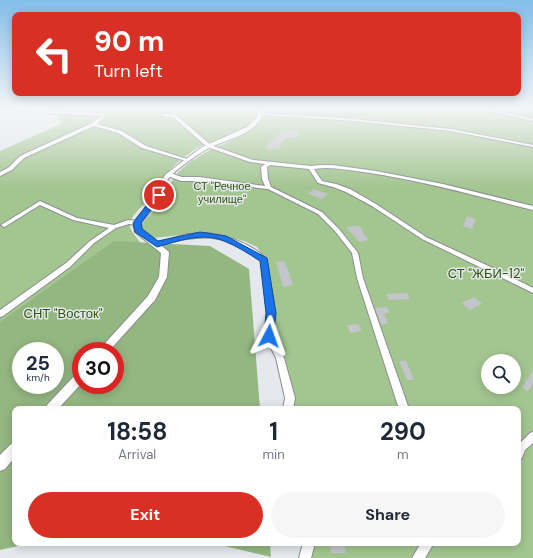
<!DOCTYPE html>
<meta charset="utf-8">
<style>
:root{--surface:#fff;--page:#f6f6f7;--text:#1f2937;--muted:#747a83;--accent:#d93025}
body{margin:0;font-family:"DM Sans",sans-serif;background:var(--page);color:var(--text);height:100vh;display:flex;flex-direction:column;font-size:15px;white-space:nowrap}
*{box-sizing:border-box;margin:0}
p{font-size:13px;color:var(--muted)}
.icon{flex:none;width:22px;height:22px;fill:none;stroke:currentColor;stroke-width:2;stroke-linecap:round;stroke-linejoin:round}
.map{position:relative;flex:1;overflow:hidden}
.side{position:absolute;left:12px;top:406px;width:509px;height:140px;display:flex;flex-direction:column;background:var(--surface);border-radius:8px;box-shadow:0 2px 10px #0003}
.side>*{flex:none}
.top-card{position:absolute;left:12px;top:12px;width:509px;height:84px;border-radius:8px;box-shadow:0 2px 10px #0003;background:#d93025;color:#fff;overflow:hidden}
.buttons{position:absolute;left:481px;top:354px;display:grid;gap:8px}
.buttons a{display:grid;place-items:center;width:40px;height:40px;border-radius:50%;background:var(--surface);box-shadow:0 2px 10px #0003;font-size:20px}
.speed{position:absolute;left:12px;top:342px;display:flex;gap:8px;font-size:20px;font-weight:700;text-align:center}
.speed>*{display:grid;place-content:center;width:52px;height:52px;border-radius:50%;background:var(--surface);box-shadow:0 2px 10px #0003;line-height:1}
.speed small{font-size:10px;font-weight:400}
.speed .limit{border:6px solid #d22;background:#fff;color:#111}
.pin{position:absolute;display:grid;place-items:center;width:34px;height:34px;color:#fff;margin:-17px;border:2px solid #fff;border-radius:50%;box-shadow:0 1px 4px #0007}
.me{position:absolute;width:44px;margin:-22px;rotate:4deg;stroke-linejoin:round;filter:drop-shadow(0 0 3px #0008)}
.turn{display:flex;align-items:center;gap:14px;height:84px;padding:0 16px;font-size:18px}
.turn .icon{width:52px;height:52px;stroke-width:2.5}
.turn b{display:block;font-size:28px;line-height:34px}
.eta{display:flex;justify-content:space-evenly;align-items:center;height:68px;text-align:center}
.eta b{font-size:24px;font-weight:700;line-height:28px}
.primary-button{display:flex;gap:8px;margin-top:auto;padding:8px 16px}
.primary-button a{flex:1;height:46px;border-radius:24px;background:var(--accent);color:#fff;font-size:16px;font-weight:700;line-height:46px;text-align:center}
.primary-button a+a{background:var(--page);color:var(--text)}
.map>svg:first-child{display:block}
</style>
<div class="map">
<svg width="533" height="558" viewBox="0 0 533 558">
<rect width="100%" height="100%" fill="#e5e8ec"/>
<g fill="#a3c691" fill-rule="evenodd">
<path d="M65,109h194c-4,28 -44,27 -62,39 -10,7 -26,19 -33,28 -6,8 -10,17 -17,25 -5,6 -18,16 -17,25 1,7 15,21 19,28l-62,90 -32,35v-28h-34v34l-6,24 -15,29v-287l61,-27 -5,-13z"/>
<path d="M266,109h267v449h-224l2,-15h207v-134h-227l-18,-69 -4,-47 1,-19 -5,-15 -8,-12 -13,-6 -32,-8h-13l-45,5 -9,-6 -4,-7c8,-10 21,-21 27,-33 2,-3 2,-6 3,-9 6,-13 20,-22 32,-29 18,-11 60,-21 63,-45zM488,361h26v26h-26z"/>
</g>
<g fill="#94b782" fill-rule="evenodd">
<path d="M114,241l96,5 39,23 11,140h-245v134h16l-31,7v-228zM21,351h34v34h-34zM81,351h34v34h-34z"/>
<path d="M212,543h58l1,14z"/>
</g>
<g fill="#c2c5c9">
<path d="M290,130l9,1 -2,8 -11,-2 -7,12 -4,-1 -2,2 -9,-2 19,-17h7z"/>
<path d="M314,189l14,5 -6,5 -14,-5z"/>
<path d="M467,216l9,3 -4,10 -9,-3z"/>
<path d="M360,226l4,8 5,6 -10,2 -13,-15z"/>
<path d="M284,261l5,11 4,13 -10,2 -7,-25z"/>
<path d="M407,293l3,6 -21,1 -3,-6z"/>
<path d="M474,297l8,7 -12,6 -9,-7z"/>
<path d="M387,307l3,6h-6l4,11h-7l-6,-16z"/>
<path d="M358,324l4,7 -12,2 -3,-8z"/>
<path d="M399,361h7l8,19h-7z"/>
<path d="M533,370v13l-5,8 -6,-3z"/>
<path d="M330,546h15l1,7h-15z"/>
</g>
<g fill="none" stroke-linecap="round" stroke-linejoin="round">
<defs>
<g id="minor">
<path d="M0,109h4l-4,2z"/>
<path d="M16,109l88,4 1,4 -8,7 25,7 24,15 44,14 -4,1 -44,-13 -24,-15 -24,-7 -70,32 -12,12 -12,6v-4l8,-4 12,-12 72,-33 9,-7 -58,-3z"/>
<path d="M483,109h9l41,10v2z"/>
<path d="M261,113l82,5 108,11 82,16v2l-82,-16 -108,-11 -81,-5h-1z"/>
<path d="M162,114l14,1 35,30 42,15 58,6 10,-1h11l44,6 67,13 90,22v4c-56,-14 -113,-30 -170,-38 -16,-2 -33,-6 -49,-3l8,12 14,3 14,5 26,15 50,33 69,32 38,19v5l-111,-54 -50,-33 -26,-14 -13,-5 -15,-4 -9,-14 -39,-4 -3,2 1,12 3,8 51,25 17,17 19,24 5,25 46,131h-10l-42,-131 -5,-25 -17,-22 -17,-17 -50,-25 -69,-8h-18l-13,-5v-2l2,-1 12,4h17l66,9 -3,-7 -1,-12 4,-3 -15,-2 -43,-15 -34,-30 -11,-1z"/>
<path d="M40,201l37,17 37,7 14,-5 9,1 3,2 -3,2 -8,-1 -13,4 -22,15 -24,24 -67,49 -3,1v-7l66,-47 24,-22 19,-13 -36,-8 -33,-15 -34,21 -2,1 -3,-2z"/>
<path d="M208,233c20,3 45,11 59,27l8,53 -2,23 11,22 11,40 -2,11h-10l2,-11 -9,-40 -11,-22 2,-23 -6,-52c-39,-30 -59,-27 -104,-15l-3,-2 1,-1 33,-9z"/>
<path d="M533,432v11l-8,7 -3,8 -4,2 1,-16 11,-11z"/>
<path d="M303,543h12l-4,15h-12z"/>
<path d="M421,543h13l-9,15h-13z"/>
</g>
<g id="tertiary">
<path d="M259,109h6c-7,27 -37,29 -58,40 -12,7 -31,20 -39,30 -3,5 -3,12 -7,17 -5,10 -13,18 -20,27l1,6 27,23 -2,25 -12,23 -46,51h-11l50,-55 11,-19 2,-24 -26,-21 -2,-9 22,-27 6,-15 5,-7 36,-27 45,-20 10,-10z"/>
<path d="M81,371v13l-23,25h-13l2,-4 30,-32z"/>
<path d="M15,442v15l-10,12 -5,2v-16l11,-11z"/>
</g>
</defs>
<use href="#minor" stroke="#8a8d90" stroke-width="2"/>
<use href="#tertiary" stroke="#8a8d90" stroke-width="2"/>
<use href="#minor" fill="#fff" fill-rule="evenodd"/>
<use href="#tertiary" fill="#fff" fill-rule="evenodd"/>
</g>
<linearGradient id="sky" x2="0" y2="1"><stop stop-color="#82bdea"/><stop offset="0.58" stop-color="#f3f5f6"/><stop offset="1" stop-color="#f3f5f6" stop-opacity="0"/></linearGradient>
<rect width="533" height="187" fill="url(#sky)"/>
<path fill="#1a73e8" stroke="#114b97" d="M156,193h3l3,2 -21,28 1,6 16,12 42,-9 26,4 41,22 9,55 -3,26h-7l-2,-3 2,-23 -6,-52c-11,-7 -23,-15 -36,-20 -21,-9 -46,0 -67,6l-22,-15 -2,-9z"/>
<g text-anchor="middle" stroke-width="3" stroke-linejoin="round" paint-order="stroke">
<g font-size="11" fill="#2b5609" stroke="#e5e8ec">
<text x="222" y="190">СТ "Речное<tspan x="222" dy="13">училище"</tspan></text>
</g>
<g font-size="13" fill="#2b5609" stroke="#e5e8ec">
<text x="486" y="278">СТ "ЖБИ-12"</text>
<text x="63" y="318">СНТ "Восток"</text>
</g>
</g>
</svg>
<div class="buttons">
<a><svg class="icon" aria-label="search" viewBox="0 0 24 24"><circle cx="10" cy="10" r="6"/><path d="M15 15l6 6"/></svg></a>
</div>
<div class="speed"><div>25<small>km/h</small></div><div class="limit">30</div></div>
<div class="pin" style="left:159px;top:195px;background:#d93025"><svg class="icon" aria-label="arrive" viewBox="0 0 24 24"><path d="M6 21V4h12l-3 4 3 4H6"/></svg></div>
<svg class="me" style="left:269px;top:336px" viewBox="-20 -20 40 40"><path d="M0-17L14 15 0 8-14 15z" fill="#1a73e8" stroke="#fff" stroke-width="4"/></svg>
<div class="top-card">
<div class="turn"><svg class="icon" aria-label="left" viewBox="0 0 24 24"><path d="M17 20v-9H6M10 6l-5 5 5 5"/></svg><div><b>90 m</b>Turn left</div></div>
</div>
<section class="side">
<div class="eta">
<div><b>18:58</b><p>Arrival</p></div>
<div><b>1</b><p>min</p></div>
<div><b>290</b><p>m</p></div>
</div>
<div class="primary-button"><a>Exit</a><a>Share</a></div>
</section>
</div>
